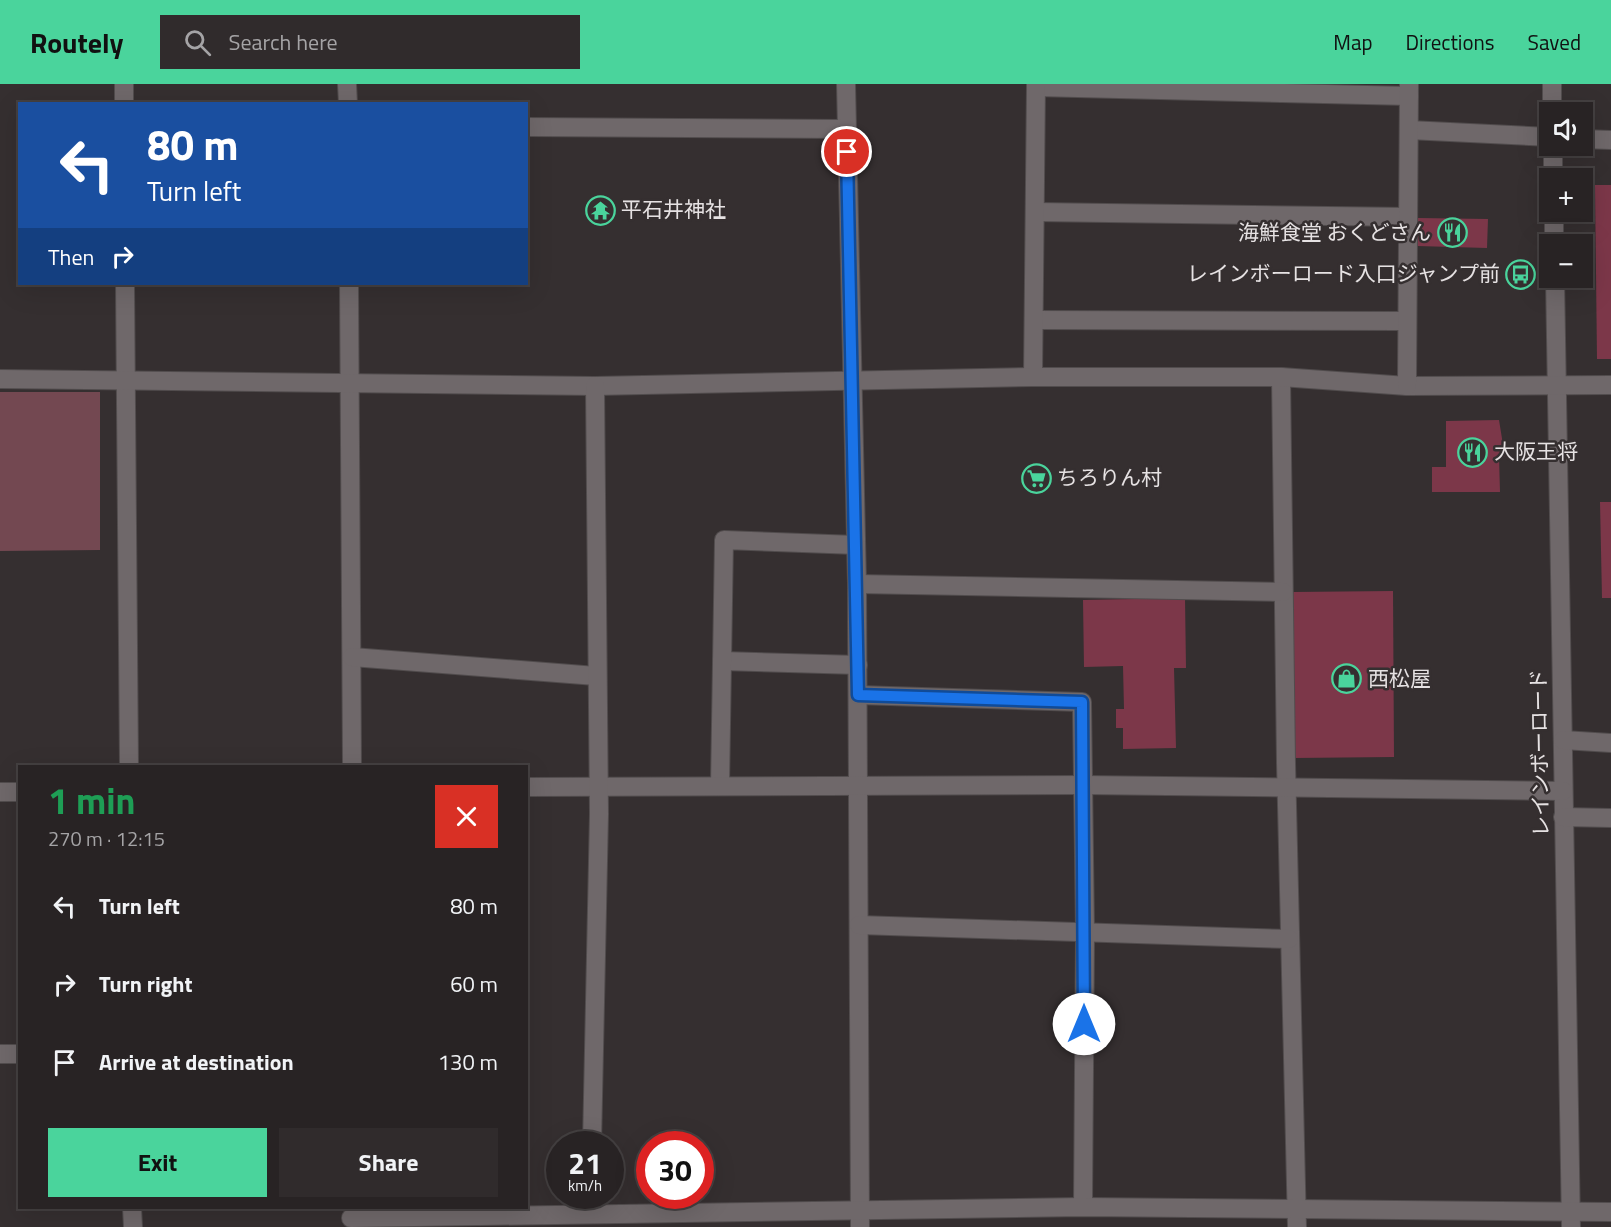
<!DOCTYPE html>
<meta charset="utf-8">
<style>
:root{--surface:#282324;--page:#302b2c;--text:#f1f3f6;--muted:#a5a4a6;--line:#444041;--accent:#4ad49c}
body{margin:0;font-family:"Titillium Web","Noto Sans JP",sans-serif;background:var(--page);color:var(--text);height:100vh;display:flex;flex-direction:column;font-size:22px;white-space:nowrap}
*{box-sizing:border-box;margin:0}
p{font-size:20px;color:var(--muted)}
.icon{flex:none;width:33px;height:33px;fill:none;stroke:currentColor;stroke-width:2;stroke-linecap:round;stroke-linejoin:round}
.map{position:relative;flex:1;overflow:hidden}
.sheet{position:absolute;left:18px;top:681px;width:510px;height:444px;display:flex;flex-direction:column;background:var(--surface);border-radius:0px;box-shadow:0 6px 24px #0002,0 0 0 2px var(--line)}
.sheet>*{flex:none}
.hud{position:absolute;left:18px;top:18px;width:510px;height:183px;border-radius:0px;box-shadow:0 6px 24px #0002,0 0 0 2px var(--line);background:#1a4fa0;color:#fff;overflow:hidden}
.tools{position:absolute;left:1539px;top:18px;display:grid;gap:12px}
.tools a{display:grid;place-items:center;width:54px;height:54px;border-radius:0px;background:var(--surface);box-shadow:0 6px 24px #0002,0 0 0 2px var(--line);font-size:30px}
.speed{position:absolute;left:546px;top:1047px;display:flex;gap:12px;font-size:30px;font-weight:700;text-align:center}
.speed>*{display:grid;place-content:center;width:78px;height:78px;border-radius:50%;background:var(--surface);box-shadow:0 6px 24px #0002,0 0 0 2px var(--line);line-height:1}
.speed small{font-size:15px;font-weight:400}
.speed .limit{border:9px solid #d22;background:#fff;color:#111}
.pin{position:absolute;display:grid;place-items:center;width:51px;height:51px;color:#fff;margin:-26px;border:3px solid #fff;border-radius:50%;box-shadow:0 2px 6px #0007}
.me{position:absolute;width:66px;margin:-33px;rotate:0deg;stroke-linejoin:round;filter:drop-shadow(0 0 4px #0008)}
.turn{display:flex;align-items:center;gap:21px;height:126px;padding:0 30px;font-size:27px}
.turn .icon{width:78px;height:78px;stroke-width:2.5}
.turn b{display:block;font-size:42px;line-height:51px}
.then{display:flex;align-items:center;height:57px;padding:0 30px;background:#0003;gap:12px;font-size:22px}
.round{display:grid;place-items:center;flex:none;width:63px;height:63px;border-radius:0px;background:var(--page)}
.head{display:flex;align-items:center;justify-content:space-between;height:102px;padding:0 30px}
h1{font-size:36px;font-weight:700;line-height:45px;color:#1e9e55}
.primary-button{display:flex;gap:12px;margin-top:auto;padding:12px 30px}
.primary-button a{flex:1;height:69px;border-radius:0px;background:var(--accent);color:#111;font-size:24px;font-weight:700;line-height:69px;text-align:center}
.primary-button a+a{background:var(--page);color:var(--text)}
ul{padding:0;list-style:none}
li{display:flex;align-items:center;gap:18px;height:78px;padding:0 30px}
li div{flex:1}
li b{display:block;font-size:22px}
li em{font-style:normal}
header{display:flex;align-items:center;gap:36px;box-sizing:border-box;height:84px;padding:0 30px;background:var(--accent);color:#111}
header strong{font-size:28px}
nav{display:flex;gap:33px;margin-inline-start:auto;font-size:21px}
.search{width:420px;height:54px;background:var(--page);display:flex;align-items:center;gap:15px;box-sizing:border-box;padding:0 21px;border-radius:0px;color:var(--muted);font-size:22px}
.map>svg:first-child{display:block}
</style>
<header>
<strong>Routely</strong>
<div class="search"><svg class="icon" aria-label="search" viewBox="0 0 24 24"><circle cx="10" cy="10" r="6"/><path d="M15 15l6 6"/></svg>Search here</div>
<nav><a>Map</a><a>Directions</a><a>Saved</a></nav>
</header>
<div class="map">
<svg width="1611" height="1143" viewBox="0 0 1611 1143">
<rect width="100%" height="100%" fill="#352f30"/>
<path fill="#734851" d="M0,308h100v158l-100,1z"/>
<g fill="#7c3749">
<path d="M1595,101h16v174h-14z"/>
<path d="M1418,134l70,1 -1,29 -70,-2z"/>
<path d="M1499,336l6,37 -6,-1 1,36h-68v-25h14v-46z"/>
<path d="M1600,418h11v96h-9z"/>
<path d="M1393,507l1,166 -100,1 -1,-166z"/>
<path d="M1185,514l1,70h-12l2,80 -53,1v-21h-7v-19h8l-1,-43 -39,1 -1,-67z"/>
</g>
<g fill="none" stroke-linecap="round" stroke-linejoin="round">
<defs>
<g id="minor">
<path d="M124,0v20"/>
<path d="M347,0l1,20"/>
<path d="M846,0l11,500 3,643"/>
<path d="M1552,0v28"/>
<path d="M1036,3l373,9"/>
<path d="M526,43l321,2"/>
<path d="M1409,46l141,7"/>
<path d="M1582,55l29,1"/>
<path d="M1553,62v32"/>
<path d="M1035,128l373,5"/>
<path d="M1554,128v32"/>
<path d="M1555,194l16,949"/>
<path d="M125,200l4,482"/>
<path d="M349,200l3,482"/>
<path d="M1034,236l372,1"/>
<path d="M1033,293l3,-293"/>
<path d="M1281,293l5,386 11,464"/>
<path d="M0,295l595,7 438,-9h248l126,9 204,-1"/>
<path d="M1407,302l2,-301"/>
<path d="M857,500l426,8"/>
<path d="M352,573l244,19"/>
<path d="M722,577l136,4"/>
<path d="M858,611l224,7 3,231 -2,274"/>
<path d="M1563,656l48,3"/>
<path d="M720,702l4,-246 132,5"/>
<path d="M526,703l557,-2 480,6"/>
<path d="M0,708h20"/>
<path d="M1563,733l48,1"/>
<path d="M859,841l430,14"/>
<path d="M0,970h20"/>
<path d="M592,1060l7,-330 -4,-428"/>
<path d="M132,1124l1,19"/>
<path d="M351,1134l732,-11 528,5"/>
</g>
</defs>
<use href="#minor" stroke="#514c4d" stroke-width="20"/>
<use href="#minor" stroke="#6f686a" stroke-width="18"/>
</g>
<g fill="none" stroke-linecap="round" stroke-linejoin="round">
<defs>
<path id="route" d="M847,68l11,543 224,7 2,322"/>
</defs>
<use href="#route" stroke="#114b97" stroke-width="15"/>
<use href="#route" stroke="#1a73e8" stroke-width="10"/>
</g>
<defs>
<symbol id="temple-ring" viewBox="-11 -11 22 22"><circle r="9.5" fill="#352f30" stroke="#4ad49c" stroke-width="1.5"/><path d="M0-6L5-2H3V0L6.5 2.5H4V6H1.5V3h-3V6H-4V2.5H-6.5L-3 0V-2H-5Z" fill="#4ad49c"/></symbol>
<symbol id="restaurant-ring" viewBox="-11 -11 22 22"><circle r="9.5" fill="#352f30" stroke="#4ad49c" stroke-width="1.5"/><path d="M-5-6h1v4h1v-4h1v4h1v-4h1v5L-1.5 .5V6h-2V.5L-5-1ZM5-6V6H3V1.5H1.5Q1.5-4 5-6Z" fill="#4ad49c"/></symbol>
<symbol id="bus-ring" viewBox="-11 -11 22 22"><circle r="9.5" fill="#352f30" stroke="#4ad49c" stroke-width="1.5"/><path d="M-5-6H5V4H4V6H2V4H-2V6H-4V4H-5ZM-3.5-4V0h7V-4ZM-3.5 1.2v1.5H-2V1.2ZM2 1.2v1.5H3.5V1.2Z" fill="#4ad49c"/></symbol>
<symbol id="supermarket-ring" viewBox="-11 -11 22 22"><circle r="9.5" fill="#352f30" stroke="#4ad49c" stroke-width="1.5"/><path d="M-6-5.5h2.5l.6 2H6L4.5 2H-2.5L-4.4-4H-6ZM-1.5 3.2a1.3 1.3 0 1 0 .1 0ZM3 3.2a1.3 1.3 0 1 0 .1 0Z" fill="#4ad49c"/></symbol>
<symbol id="shop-ring" viewBox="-11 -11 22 22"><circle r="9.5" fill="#352f30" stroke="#4ad49c" stroke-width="1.5"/><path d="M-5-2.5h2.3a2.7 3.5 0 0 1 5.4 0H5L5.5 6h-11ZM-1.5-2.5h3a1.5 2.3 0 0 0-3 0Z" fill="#4ad49c"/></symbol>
</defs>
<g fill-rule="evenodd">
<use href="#temple-ring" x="584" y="110" width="33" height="33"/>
<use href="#restaurant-ring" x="1436" y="132" width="33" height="33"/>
<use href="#bus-ring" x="1504" y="174" width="33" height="33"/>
<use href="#restaurant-ring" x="1456" y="352" width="33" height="33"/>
<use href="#supermarket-ring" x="1020" y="378" width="33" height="33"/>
<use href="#shop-ring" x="1330" y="578" width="33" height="33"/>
</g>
<g text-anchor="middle" stroke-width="5" stroke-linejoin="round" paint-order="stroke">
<g font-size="21" fill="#e6e2e3" stroke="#352f30" text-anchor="start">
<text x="621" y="133">平石井神社</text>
<text x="1431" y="156" text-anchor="end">海鮮食堂 おくどさん</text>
<text x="1500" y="197" text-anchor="end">レインボーロード入口ジャンプ前</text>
<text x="1494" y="375">大阪王将</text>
<text x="1057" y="401">ちろりん村</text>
<text x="1368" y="602">西松屋</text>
</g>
<g font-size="21" fill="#e6e2e3" stroke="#352f30">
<text transform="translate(1540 669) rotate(-91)" y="7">レインボーロード</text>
</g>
</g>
</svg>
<div class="tools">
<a><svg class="icon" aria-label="sound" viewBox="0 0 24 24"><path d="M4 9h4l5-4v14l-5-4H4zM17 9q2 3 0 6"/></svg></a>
<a>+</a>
<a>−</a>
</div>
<div class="speed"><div>21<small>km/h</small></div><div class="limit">30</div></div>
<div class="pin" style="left:847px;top:68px;background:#d93025"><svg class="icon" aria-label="arrive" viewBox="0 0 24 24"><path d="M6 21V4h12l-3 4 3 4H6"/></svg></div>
<svg class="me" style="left:1084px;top:940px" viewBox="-20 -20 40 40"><circle r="19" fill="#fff"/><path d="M0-13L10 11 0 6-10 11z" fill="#1a73e8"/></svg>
<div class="hud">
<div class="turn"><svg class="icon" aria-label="left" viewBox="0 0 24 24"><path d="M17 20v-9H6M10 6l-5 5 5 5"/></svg><div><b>80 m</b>Turn left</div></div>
<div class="then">Then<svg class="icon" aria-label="right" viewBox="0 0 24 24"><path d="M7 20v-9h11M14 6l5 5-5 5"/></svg></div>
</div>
<section class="sheet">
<div class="head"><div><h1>1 min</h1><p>270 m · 12:15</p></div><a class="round" style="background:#d93025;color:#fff"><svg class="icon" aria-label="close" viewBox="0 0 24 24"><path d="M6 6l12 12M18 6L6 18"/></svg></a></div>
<ul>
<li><svg class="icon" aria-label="left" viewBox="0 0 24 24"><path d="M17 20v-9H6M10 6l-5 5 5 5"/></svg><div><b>Turn left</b></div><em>80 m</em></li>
<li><svg class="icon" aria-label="right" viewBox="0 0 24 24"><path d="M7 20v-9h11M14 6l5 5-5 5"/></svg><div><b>Turn right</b></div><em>60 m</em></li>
<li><svg class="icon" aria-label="arrive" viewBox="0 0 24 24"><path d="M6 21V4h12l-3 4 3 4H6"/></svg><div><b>Arrive at destination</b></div><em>130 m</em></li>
</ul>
<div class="primary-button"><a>Exit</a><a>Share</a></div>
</section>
</div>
